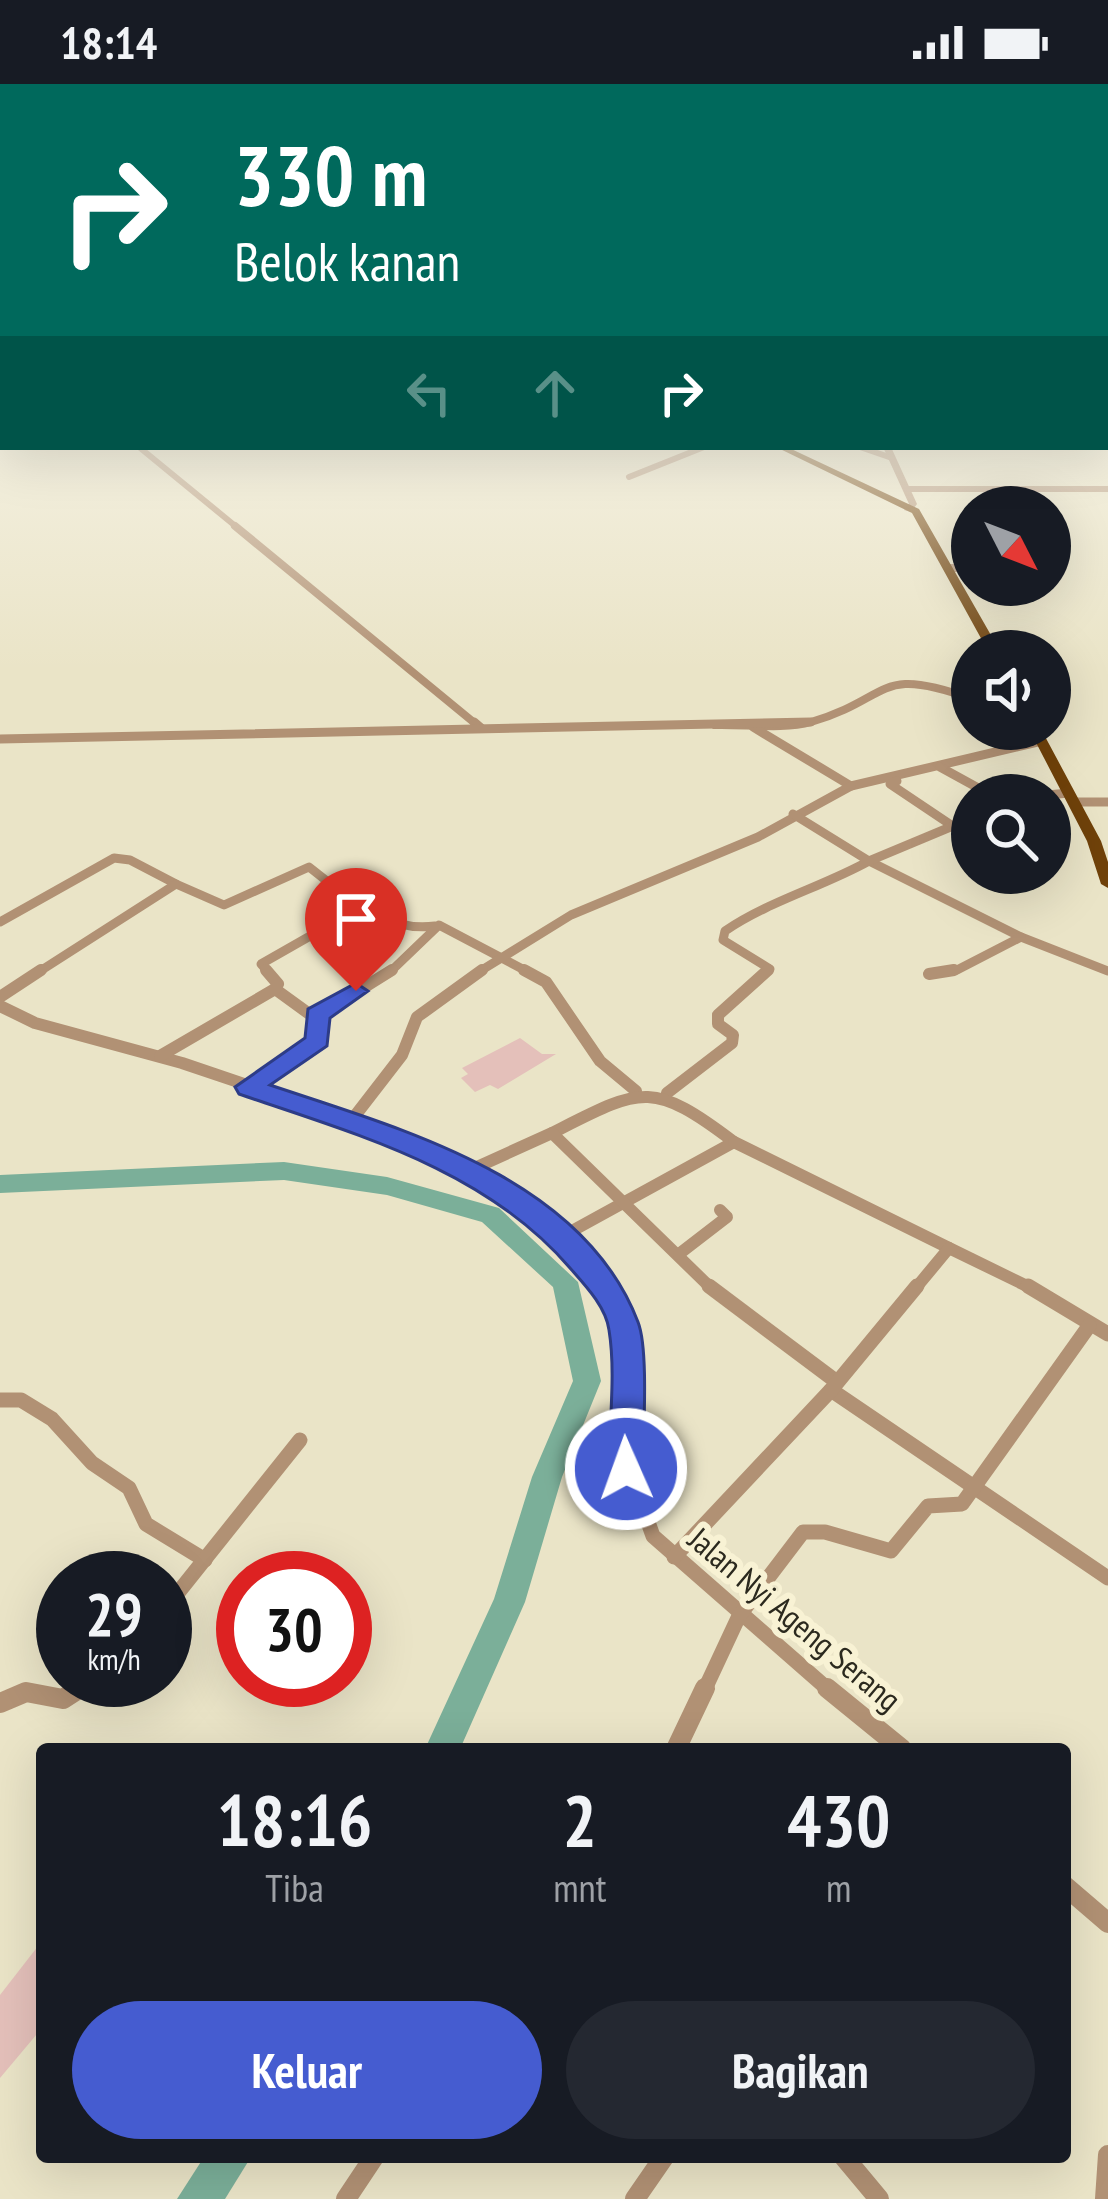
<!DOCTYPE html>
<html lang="id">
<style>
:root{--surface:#171b24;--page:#242831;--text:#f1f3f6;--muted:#9ea1a6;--accent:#455cd0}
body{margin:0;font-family:"PT Sans Narrow",sans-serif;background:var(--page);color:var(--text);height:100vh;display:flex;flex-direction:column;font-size:45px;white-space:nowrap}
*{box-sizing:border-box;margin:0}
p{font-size:39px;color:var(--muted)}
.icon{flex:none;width:66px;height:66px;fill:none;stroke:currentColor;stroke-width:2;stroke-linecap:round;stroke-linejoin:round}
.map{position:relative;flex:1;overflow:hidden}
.sheet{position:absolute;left:36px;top:1659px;width:1035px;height:420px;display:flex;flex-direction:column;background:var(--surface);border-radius:12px;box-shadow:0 12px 48px #0002}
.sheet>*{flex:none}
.hud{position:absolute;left:0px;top:0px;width:1110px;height:366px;box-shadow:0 12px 48px #0002;background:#00695c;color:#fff;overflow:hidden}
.needle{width:78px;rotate:132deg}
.fabs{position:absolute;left:951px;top:402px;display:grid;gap:24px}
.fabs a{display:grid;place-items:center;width:120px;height:120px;border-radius:50%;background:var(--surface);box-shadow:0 12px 48px #0002;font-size:60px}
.speed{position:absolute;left:36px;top:1467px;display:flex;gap:24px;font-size:60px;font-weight:700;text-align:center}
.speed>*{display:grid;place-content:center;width:156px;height:156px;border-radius:50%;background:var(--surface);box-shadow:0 12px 48px #0002;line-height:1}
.speed small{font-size:30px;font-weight:400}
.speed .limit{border:18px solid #d22;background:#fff;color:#111}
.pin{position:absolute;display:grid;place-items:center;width:102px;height:102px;color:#fff;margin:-123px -51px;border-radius:50% 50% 50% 0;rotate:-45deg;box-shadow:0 0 12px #0007}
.pin .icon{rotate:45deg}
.me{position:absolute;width:132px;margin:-66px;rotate:358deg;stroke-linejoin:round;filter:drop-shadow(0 0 9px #0008)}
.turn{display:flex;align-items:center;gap:42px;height:252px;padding:0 36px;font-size:54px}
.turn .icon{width:156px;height:156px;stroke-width:2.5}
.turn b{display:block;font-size:84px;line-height:102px}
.lanes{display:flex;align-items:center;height:114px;padding:0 36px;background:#0003;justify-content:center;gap:60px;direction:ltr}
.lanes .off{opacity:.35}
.eta{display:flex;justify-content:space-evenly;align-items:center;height:204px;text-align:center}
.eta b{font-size:72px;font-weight:800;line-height:84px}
.primary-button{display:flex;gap:24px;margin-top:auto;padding:24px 36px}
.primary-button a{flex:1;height:138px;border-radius:72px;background:var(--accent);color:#fff;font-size:48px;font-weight:800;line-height:138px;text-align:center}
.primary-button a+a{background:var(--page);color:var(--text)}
.status{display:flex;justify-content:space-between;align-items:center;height:84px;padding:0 60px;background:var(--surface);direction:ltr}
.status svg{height:33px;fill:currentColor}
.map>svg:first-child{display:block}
</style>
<div class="status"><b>18:14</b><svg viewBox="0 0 49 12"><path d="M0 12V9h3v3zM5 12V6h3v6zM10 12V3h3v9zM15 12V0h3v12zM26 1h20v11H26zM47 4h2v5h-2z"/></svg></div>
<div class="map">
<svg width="1108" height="2115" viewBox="0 0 1108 2115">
<rect width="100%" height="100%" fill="#eae4c7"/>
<g fill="#e4c0ba">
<path d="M520,954l22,16h14l-58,35 -8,-4 -15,7 -14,-14 7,-4 -6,-6z"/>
<path d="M42,1857v87l-42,50v-83z"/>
</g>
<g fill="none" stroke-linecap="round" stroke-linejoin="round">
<g fill="#7baf99" fill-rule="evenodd">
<path d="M284,1078l103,15 112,31 79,74 23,99 -39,96 -37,125 -65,147h-35l69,-150 38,-122 41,-96 -20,-94 -71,-65 -95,-27 -103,-15 -284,13v-18z"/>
<path d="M204,2073h47l-26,42h-48z"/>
</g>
<g stroke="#b19174" stroke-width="6">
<path d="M139,363l100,82"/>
<path d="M860,363l32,11"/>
<path d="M629,393l75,-30"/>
<path d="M907,405h201"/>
</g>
<g stroke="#b19174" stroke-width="8">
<path d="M235,442l242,199"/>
<path d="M951,484h21"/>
<path d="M715,641c30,-1 68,5 96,-3 82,-24 64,-58 161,-23"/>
</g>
<g stroke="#b19174" stroke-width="9">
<path d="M474,638l7,6"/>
<path d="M753,643l98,59 191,-45"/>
<path d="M0,655l811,-17"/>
<path d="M940,683l51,28"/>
<path d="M897,697l-7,3 82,55"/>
<path d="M1047,711l22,-2"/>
<path d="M1074,718h34"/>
<path d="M869,777l152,76 87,34"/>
<path d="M869,777l103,-43"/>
<path d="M0,838l114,-64 16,2 46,24"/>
<path d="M37,889l139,-89 48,21 85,-38c39,30 74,66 126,59"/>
<path d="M269,889l-8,-9 100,-57"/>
<path d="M389,889l50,-48 91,48"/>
<path d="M477,889l94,-58 187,-78 93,-51"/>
<path d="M765,889l5,-4 -47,-29 2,-9c44,-30 97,-44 144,-70l-76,-47"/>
<path d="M933,889l24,-3 64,-33"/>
</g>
<g stroke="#b19174" stroke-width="12">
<path d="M524,886l22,12 54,79 36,30"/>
<path d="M929,890l25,-4"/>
<path d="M275,905l40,29"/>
<path d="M0,913l41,-27"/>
<path d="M0,922l35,17 147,40 207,70 150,84 66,72"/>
<path d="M160,972l115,-67 3,-5 -12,-14"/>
<path d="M248,1003l70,-47 -3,-22 77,-48"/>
<path d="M667,1009l65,-50 1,-8 -15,-11v-9l50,-45"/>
<path d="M351,1037l51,-66 15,-38 65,-47"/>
<path d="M552,1049c89,-45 99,-54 182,9l-173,95"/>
<path d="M734,1058l215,106"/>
<path d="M466,1088l86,-39 160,156"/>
<path d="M679,1170l48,-37 -7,-7"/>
<path d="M915,1205l34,-41 84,41"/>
</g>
<g stroke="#b19174" stroke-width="15">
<path d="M603,1202l22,40 -3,124 31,86 177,155"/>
<path d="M709,1202l128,96"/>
<path d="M1028,1202l80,48"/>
<path d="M831,1306l277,188"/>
<path d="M0,1316h21l31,19 40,44 37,25 17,36 59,36"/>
<path d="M674,1473l157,-167 86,-104"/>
<path d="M165,1525l135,-169"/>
<path d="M75,1607l16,-11"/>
<path d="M704,1607l35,-75 64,-84h22l66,19 37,-45 34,-2 127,-178"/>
</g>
<g stroke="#b19174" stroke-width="20">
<path d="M827,1604l75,61"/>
<path d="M0,1619l26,-11 37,7 17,-11"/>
<path d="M676,1665l29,-61"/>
<path d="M1065,1802l43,37"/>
<path d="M844,2073l35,42"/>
<path d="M346,2115l28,-42"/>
<path d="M635,2115l29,-42"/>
<path d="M1105,2115l3,-44"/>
</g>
<path fill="#b19174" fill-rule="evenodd" d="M883,363h8l26,57 -6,8 -7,-2 5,-6z"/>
<g fill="#70420a" fill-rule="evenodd">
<path d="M776,363h11l132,62 81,142h-12l-76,-138z"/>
<path d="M1029,645h12l60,112 7,21v26l-7,-4 -14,-43z"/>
</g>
</g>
<linearGradient id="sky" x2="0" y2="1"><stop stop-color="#7cb2c8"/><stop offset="0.49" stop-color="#f6f3e6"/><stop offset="1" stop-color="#f6f3e6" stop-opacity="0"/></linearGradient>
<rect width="1108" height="586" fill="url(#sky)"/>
<path fill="#455cd0" stroke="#2d3c87" stroke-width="3" d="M356,899l12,8 -38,27 -3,28 -57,39c131,44 313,92 368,237 11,28 5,113 5,147l-5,11 -12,4 -12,-4 -5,-11c0,-45 7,-96 0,-139 -3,-23 -24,-45 -39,-62 -85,-99 -212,-133 -331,-174l-4,-7 70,-49 3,-29z"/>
<g text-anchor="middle" stroke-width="12" stroke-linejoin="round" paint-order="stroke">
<g font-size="33" fill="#2b291e" stroke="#f8f2d4">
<text transform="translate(795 1535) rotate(40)" y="12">Jalan Nyi Ageng Serang</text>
</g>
</g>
</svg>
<div class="fabs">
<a><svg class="needle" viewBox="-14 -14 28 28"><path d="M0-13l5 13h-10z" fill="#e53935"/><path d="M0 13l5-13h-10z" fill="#9ea1a6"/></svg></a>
<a><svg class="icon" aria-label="sound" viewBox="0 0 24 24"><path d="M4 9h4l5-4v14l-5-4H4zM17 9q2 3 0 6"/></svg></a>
<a><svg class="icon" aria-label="search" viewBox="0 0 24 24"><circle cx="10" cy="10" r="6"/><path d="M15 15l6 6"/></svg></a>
</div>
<div class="speed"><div>29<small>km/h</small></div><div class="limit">30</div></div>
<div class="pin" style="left:356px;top:907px;background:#d93025"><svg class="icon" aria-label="arrive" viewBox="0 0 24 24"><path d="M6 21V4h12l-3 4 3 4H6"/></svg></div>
<svg class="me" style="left:626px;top:1385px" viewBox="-20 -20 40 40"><circle r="17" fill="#455cd0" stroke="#fff" stroke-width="3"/><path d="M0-11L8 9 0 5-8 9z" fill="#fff"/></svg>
<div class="hud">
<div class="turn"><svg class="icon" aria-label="right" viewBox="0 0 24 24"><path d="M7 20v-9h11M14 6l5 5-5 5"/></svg><div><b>330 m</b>Belok kanan</div></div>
<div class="lanes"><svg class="icon off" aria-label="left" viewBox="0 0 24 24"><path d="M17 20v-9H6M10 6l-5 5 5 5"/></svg><svg class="icon off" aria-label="ahead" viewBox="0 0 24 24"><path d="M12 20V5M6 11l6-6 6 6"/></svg><svg class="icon" aria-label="right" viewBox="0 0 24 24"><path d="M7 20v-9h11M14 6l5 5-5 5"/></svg></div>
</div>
<section class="sheet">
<div class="eta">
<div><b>18:16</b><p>Tiba</p></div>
<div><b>2</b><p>mnt</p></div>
<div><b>430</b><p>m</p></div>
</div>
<div class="primary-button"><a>Keluar</a><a>Bagikan</a></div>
</section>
</div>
